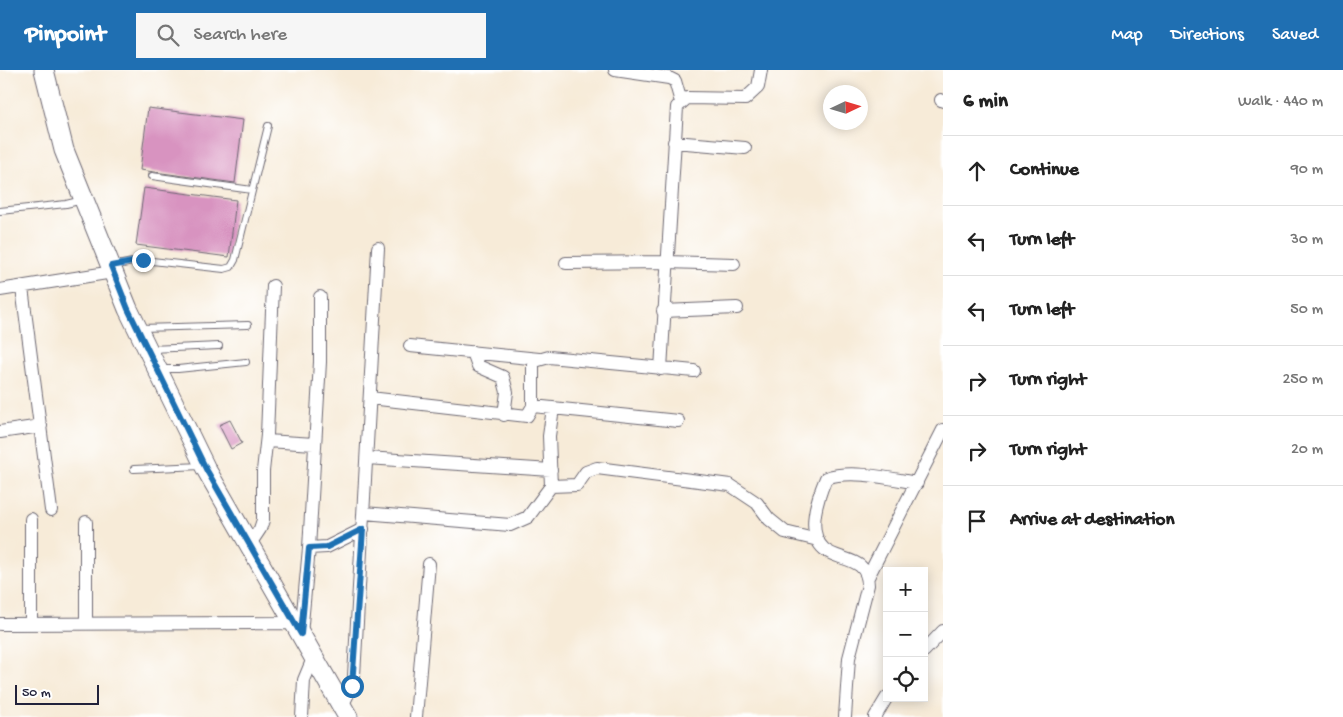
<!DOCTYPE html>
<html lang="en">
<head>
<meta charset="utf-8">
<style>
	body { margin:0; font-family:"Gochi Hand",sans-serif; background:#f6f6f6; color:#222 }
	.controls { position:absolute; right:15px; bottom:15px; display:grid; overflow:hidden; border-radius:0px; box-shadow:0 2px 12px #0003 }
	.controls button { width:45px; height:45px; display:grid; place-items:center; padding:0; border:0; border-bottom:1px solid #e0e0e0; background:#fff; color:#222; font:25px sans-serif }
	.compass { position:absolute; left:823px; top:15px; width:45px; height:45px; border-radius:50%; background:#fff; box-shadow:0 2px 12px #0003; rotate:86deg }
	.scale { position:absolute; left:15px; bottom:12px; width:84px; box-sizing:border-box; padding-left:5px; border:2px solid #22223b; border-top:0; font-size:14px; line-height:18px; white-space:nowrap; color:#22223b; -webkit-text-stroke:4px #fff; paint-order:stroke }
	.stop { position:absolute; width:15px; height:15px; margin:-11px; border:4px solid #1f6fb2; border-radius:50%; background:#fff }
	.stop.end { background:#1f6fb2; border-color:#fff; box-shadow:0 1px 5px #0008 }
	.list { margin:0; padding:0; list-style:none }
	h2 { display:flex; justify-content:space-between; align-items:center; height:65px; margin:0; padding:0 20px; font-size:21px }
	h2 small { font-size:16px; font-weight:400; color:#767676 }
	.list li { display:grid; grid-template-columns:32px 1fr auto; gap:15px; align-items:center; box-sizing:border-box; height:70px; padding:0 20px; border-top:1px solid #e0e0e0 }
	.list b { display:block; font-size:19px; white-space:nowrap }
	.list em { font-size:16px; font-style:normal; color:#767676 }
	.icon { flex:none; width:28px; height:28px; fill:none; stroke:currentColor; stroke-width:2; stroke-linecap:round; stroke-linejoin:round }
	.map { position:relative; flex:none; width:943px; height:647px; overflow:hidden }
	header { display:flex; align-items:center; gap:30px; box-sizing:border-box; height:70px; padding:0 25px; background:#1f6fb2; color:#fff }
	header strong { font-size:24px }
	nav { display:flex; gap:28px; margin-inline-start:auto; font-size:18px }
	.search { width:350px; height:45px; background:#f6f6f6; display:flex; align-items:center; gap:12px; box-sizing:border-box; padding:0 18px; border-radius:0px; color:#767676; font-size:19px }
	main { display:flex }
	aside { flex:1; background:#fff }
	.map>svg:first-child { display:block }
	.building { fill:#d893c0 }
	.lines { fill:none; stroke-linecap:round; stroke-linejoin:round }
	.lane-casing { stroke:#6d6872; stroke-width:8 }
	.street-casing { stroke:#6d6872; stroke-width:14 }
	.secondary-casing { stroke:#6d6872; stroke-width:21 }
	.lane { stroke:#fff; stroke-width:6 }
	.street { stroke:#fff; stroke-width:12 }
	.secondary { stroke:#fff; stroke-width:19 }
	.route { stroke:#1f6fb2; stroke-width:6 }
</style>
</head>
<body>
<header>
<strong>Pinpoint</strong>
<div class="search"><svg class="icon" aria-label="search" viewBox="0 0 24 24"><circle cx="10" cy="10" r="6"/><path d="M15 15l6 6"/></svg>Search here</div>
<nav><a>Map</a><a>Directions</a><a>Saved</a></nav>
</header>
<main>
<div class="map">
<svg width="943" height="647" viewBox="0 0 943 647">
	<rect width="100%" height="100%" fill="#fff"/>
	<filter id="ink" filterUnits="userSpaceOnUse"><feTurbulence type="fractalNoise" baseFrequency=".02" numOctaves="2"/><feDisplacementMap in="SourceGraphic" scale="10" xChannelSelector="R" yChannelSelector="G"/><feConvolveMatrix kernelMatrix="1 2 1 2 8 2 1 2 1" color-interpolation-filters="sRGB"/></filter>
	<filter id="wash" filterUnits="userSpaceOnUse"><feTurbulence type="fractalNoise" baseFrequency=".0096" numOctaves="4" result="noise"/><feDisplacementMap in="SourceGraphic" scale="20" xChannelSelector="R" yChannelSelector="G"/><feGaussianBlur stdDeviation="1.12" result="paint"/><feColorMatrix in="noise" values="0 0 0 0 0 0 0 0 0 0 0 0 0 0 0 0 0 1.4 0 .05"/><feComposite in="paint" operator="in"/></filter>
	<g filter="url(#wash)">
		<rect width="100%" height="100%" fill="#f7ebd8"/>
		<g id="blocks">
			<path class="building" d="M148 38 243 50 235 113 140 100Z
				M144 118 236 130 229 187 136 175Z
				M230 350 242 373 231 379 219 355Z"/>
		</g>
	</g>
	<g filter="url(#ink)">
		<use href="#blocks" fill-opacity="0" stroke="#6d6872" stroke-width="1"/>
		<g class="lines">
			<defs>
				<path id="lane" d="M152 106 252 120
					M0 141 66 134 83 130
					M112 196 143 190 224 199 231 197 235 190 268 56
					M141 258 248 255
					M151 279 219 276
					M160 299H178L246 292
					M134 399 201 396"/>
				<path id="street" d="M615 0 669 8 675 11 681 32
					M941 30 943 31
					M674 72 745 78
					M566 193 667 192 734 194
					M22 218 51 440
					M0 220 113 202
					M663 241 737 238
					M410 276 539 289
					M473 282 478 296 503 307 507 322 504 345
					M661 299 677 37 687 28 745 29 758 17 761 0
					M370 328 527 346 533 336V295L535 291 549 287 694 301
					M533 336 678 351
					M0 362 41 356
					M267 371 314 374
					M367 388 551 400
					M551 416 577 415 586 402 597 398 730 415 757 433 769 449 785 462 818 470
					M364 443 510 455 528 447 551 416 549 366 553 338
					M31 449V554
					M86 452V554
					M250 474 260 459 263 450V401L267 365 273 216
					M309 478 327 477 363 459
					M868 507 943 360
					M0 554 296 553
					M301 564 309 478 320 292V227
					M924 581 943 561
					M342 636 352 616 354 606 378 178
					M302 647 304 610 314 586
					M416 647 429 494
					M845 647 849 588 868 515C868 486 839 492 824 479 805 462 818 427 826 408 851 399 892 409 917 413
					M875 647 887 627"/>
				<path id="secondary" d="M44 0 64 80 128 239 206 399 348 647"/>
			</defs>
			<use href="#lane" class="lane-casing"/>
			<use href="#street" class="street-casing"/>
			<use href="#secondary" class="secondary-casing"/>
			<use href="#lane" class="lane"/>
			<use href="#street" class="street"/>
			<use href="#secondary" class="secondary"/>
		</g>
	</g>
	<g class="lines" filter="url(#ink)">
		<path class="route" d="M143 190 111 196 128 239 206 399 301 564 309 478 327 477 363 459 352 616"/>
	</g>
</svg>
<div class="controls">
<button>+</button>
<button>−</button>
<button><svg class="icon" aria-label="locate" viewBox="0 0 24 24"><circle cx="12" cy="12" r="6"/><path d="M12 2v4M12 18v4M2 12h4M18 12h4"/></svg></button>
</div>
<svg class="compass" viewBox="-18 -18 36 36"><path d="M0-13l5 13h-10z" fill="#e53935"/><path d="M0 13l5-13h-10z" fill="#767676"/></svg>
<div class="scale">50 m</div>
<div class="stop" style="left:352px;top:616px"></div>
<div class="stop end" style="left:143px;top:190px"></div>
</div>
<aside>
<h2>6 min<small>Walk · 440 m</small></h2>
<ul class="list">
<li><svg class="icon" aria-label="ahead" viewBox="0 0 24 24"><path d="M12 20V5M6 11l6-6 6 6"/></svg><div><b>Continue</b></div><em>90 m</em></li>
<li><svg class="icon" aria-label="left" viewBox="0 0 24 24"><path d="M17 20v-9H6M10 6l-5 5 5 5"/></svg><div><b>Turn left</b></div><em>30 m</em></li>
<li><svg class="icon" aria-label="left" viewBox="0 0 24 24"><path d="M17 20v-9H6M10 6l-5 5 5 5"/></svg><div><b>Turn left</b></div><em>50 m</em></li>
<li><svg class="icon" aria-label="right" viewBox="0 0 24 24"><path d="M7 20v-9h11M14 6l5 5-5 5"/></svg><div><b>Turn right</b></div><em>250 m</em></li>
<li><svg class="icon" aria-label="right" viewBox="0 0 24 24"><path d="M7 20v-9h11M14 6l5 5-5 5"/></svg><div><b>Turn right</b></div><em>20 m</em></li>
<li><svg class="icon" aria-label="arrive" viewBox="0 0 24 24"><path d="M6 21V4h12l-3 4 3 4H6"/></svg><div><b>Arrive at destination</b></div></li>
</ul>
</aside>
</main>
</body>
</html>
